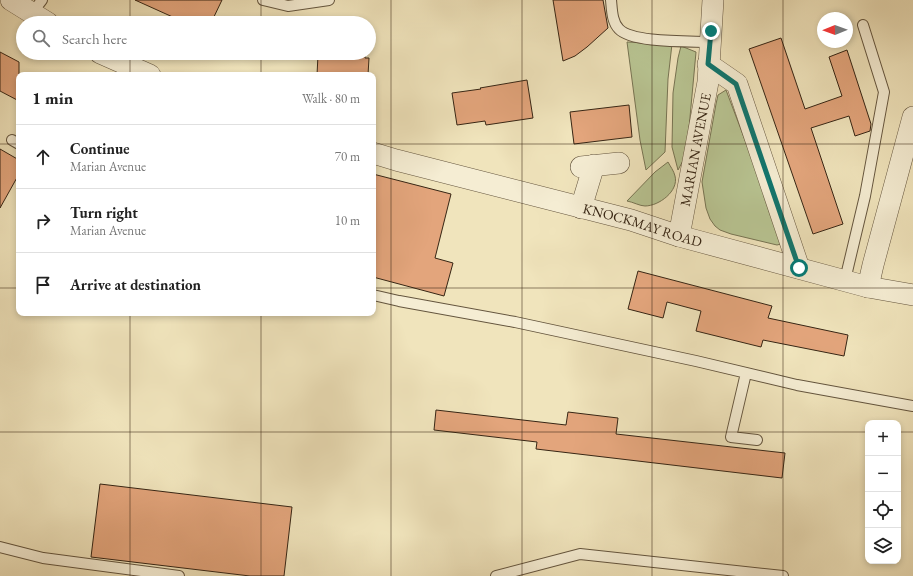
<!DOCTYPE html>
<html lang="en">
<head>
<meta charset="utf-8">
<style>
	body { margin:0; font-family:"EB Garamond",serif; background:#f2f2f2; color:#222 }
	.controls { position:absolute; right:12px; bottom:12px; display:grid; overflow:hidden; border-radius:8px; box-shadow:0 2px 6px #0003 }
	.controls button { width:36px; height:36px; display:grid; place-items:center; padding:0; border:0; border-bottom:1px solid #e0e0e0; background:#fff; color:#222; font:20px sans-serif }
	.compass { position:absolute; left:817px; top:12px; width:36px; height:36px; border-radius:50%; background:#fff; box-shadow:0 2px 6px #0003; rotate:269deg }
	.stop { position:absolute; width:12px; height:12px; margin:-9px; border:3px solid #0f766e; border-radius:50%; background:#fff }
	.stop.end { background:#0f766e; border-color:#fff; box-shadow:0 1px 4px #0008 }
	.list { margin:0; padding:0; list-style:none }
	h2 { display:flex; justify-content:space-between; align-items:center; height:52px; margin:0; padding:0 16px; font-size:17px }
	h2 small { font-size:13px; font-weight:400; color:#767676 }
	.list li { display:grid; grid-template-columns:26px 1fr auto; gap:12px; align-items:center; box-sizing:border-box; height:64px; padding:0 16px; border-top:1px solid #e0e0e0 }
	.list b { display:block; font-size:15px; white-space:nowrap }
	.list p { margin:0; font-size:13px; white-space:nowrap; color:#767676 }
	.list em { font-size:13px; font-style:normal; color:#767676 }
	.icon { flex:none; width:22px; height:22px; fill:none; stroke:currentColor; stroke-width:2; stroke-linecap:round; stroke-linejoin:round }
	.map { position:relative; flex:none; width:913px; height:576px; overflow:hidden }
	.search { position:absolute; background:#fff; box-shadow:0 2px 6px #0003; left:16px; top:16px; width:360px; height:44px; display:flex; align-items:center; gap:10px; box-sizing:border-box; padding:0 14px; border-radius:22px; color:#767676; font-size:15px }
	.panel { position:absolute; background:#fff; box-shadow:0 2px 6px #0003; left:16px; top:72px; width:360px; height:244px; border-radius:8px }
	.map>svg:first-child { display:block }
	.green { fill:#b8c492; stroke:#777453 }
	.building { fill:#e3a57c; stroke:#362514 }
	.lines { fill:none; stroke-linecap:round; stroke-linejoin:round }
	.lane-casing { stroke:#64553e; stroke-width:12 }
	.street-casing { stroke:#64553e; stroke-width:22 }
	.lane { stroke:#f5edd3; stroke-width:10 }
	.street { stroke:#f5edd3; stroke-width:21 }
	.route { stroke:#0f766e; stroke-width:5 }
	.grid { fill:none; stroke:#362514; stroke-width:1; stroke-opacity:0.55 }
	.labels { text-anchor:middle; stroke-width:4; stroke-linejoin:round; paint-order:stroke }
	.street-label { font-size:14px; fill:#362514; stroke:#f5edd3 }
</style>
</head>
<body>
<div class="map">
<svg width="913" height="576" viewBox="0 0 913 576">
	<rect width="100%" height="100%" fill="#f0e4bc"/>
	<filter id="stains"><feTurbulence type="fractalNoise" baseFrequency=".005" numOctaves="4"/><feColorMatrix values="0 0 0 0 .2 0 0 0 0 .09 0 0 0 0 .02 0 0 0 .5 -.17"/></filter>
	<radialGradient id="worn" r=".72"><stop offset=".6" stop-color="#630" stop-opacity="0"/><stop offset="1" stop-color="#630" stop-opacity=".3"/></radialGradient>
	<path class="green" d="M627 42 672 44 668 79 665 152 646 170 640 140Z
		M681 46 696 52 689 128 685 157 678 170 672 147 673 93 678 58Z
		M726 90 782 238 781 244 777 245 731 234 720 230 715 226 710 219 706 208 702 182 716 104 718 95Z
		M668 162C670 166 674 171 675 176 679 191 659 206 645 206 640 206 633 202 627 201L655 172Z"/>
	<path class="building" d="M135 0H222L211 23H186Z
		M553 0H603L608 28 587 47 575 56 563 61Z
		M781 38 805 109 842 96 829 57 847 50 871 124 870 131 855 136 849 116 811 128 843 224 813 234 749 49Z
		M0 52 19 62V101L0 91Z
		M344 53H365V58H369L368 75H317L318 55 344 56Z
		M527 80 533 118 486 125 485 121 457 125 452 93 481 89 480 88Z
		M629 105 632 137 574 144 570 112Z
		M0 149 19 160V174L0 208Z
		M373 174 451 194 435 258 453 263 444 296 373 277Z
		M638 271 772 306 768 318 848 335 844 356 763 340 761 347 696 331 701 311 667 302 663 318 628 309Z
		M436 410 566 425 568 412 618 418 616 434 785 453 782 478 536 449 537 442 434 430Z
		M100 484 292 507 284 576H250L91 557Z"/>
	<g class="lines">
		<defs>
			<path id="lane" d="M263 0 288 6 329 0
				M611 0C612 10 612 22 619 29 632 43 689 41 710 42
				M32 13 42 0
				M12 140 19 144
				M845 280 865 196 884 92 863 25
				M373 295 399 301 515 322 696 361 797 385 913 406
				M746 373 731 437 757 440
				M0 547 43 558 179 576
				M496 576 580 554 783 576"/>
			<g id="street">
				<path d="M11 0 48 23"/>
				<path d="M100 53 150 75"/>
				<path d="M708 64 737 84 799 268"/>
				<path id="s1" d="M373 153 396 160 631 220 679 236 868 287 913 295"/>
				<path d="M581 167 619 163"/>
				<path d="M581 208 594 165"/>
				<path id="s2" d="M679 236 708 82 713 0"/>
				<path d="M868 287 873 265 913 117"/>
			</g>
		</defs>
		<use href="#lane" class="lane-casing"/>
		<use href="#street" class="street-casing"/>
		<use href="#lane" class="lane"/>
		<use href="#street" class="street"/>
	</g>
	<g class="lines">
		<path class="route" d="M711 31 708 64 736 84 799 268"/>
	</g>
	<path class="grid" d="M130 0V23M261 0V23M391 0V576M522 0V576M652 0V576M783 0V576M130 53V75M261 53V75M0 144H19M373 144H913M0 288H19M373 288H913M130 313V576M261 313V576M0 432H868M898 432H913"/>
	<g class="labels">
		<g class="street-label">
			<text dy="5" stroke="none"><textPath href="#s2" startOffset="88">MARIAN AVENUE</textPath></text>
			<text dy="5" stroke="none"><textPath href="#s1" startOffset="279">KNOCKMAY ROAD</textPath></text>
		</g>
	</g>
	<rect width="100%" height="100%" filter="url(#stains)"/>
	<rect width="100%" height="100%" fill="url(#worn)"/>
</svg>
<div class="controls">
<button>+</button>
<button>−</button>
<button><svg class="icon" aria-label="locate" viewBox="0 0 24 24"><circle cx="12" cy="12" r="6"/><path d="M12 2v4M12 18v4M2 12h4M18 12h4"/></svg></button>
<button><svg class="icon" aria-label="layers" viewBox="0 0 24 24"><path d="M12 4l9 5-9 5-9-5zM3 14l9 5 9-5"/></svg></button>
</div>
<svg class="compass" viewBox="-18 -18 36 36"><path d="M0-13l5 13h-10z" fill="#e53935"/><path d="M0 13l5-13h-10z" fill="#767676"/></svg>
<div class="stop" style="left:799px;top:268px"></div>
<div class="stop end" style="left:711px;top:31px"></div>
<div class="search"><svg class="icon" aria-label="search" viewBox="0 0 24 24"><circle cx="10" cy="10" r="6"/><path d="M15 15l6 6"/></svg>Search here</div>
<section class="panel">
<h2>1 min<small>Walk · 80 m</small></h2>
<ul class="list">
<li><svg class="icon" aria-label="ahead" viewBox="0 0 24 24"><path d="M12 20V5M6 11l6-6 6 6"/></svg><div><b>Continue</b><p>Marian Avenue</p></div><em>70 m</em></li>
<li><svg class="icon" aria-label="right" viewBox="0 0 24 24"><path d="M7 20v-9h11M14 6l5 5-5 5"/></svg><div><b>Turn right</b><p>Marian Avenue</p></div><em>10 m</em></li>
<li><svg class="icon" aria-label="arrive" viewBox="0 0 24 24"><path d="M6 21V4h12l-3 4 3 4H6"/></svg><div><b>Arrive at destination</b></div></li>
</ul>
</section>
</div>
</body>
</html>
